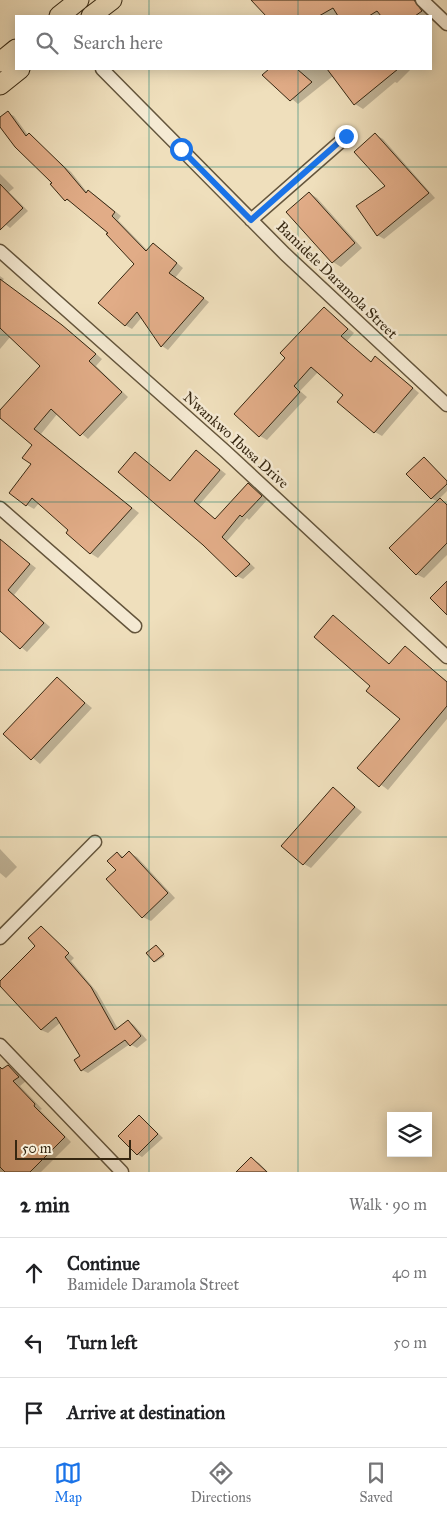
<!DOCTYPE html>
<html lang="en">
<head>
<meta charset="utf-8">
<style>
	body { margin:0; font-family:"IM FELL Great Primer",serif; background:#f6f6f6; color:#202124 }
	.controls { position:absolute; right:15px; bottom:15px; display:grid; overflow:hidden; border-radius:0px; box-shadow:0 2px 12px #0003 }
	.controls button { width:45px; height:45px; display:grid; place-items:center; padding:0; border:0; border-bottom:1px solid #e0e0e0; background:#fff; color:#202124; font:25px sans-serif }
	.scale { position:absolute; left:15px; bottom:12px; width:116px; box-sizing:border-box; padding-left:5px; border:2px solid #362711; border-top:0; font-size:14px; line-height:18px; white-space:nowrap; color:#362711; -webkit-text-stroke:4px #f5ead3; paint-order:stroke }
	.stop { position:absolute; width:15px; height:15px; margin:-11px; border:4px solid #1a73e8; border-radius:50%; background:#fff }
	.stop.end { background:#1a73e8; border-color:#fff; box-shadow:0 1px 5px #0008 }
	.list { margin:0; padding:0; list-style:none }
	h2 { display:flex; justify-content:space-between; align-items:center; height:65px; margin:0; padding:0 20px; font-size:21px }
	h2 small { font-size:16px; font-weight:400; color:#757577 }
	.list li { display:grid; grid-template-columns:32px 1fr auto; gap:15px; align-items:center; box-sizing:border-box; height:70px; padding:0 20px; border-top:1px solid #e0e0e0 }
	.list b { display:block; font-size:19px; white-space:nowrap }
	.list p { margin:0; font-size:16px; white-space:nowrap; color:#757577 }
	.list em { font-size:16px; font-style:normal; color:#757577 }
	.icon { flex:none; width:28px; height:28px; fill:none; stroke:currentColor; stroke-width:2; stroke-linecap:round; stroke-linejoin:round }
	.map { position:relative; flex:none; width:447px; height:1172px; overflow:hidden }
	.search { position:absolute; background:#fff; box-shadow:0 2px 12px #0003; left:15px; right:15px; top:15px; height:55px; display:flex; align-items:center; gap:12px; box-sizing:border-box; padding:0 18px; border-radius:0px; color:#757577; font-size:19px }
	.sheet { height:275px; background:#fff }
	nav { display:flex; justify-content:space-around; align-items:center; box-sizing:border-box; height:70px; border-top:1px solid #e0e0e0; background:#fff; font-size:14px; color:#757577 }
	nav a { display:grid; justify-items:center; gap:2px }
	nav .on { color:#1a73e8 }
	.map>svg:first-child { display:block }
	.shadow { fill:#0003 }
	.building { fill:#e1ac87; stroke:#362711 }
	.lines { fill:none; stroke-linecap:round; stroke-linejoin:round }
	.street-casing { stroke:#64553c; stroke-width:15 }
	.primary-casing { stroke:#362711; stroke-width:21 }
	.street { stroke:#f5ead3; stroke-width:12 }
	.primary { stroke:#efdfbc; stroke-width:19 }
	.route { stroke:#1a73e8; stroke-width:6 }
	.grid { fill:none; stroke:#0f766e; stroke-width:1; stroke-opacity:0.55 }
	.labels { text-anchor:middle; stroke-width:5; stroke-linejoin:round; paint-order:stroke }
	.street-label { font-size:15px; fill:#362711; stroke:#f5ead3 }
</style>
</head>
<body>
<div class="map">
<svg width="447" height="1172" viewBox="0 0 447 1172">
	<rect width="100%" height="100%" fill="#efdfbc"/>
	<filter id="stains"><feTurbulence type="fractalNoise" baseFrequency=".004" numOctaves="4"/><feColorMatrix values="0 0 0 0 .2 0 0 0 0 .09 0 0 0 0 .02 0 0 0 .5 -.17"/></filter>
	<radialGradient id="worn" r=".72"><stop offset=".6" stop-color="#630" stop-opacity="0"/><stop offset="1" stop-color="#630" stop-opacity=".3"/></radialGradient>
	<path class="shadow" d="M252 0H416L429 16H266Z
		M270 69H411L397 83 395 82 363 109 355 104 333 76 298 104 264 75Z
		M8 113 14 116 28 135 71 172 87 192 95 195 121 216 118 220 148 251 160 249 183 268 175 278 209 302 168 350 162 346 142 317 132 329 125 325 135 264 110 233 73 203 66 200 54 183 0 125V118Z
		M376 135 383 139 435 198 384 239 377 235 387 186Z
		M0 174 14 188 9 192 28 211 10 228 0 220Z
		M309 193 317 198 362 248 341 267 333 262 288 212Z
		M0 276 4 279 2 281 70 331 102 359 96 366 128 397 88 439 58 413 41 434 139 513 98 558 90 553 70 530 39 503 34 509 27 505 34 445 0 417V412L42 366 11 336 0 349Z
		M324 309 354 333 347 341 372 362 376 358 383 362 419 393 382 436 375 432 345 395 318 372 300 391 307 397 267 440 260 436 287 358Z
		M197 451 226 474 199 505 216 520 248 485 267 500 249 520 247 518 227 541 255 568 243 579 237 576 135 454 171 482Z
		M425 459 447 480V491L439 499 447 503V555L424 578 416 574 438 502 431 498Z
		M5 544 36 568 14 595 50 627 27 652 2 631 0 633V550Z
		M333 617 390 665 405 648 447 681V719L388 790 359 768 401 719 372 686Z
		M57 679 92 708 40 764 5 734Z
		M333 789 362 812 311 868 304 864Z
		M0 849 17 867 6 878 0 873Z
		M117 853 124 857 129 853 137 857 175 898 151 921 143 917 117 871Z
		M41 927 74 958 71 961 97 992 118 1029 128 1021 134 1025 147 1040 137 1048 130 1044 88 1073 82 1070 81 1056 61 1022 48 1033 41 1030 0 985 37 946Z
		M156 946 165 956 156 962 154 961Z
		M8 1066 26 1081 20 1086 42 1109 40 1110 71 1142 41 1172H0V1073Z
		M140 1116 163 1138 142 1157 137 1154Z
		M252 1159 259 1163 268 1172H238Z"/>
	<path class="building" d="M251 0H414L422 11 415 16H381L377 11 369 16H338L333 8 319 16H266Z
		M269 69H297L312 82 290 101 262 75Z
		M327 69H398L354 105Z
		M8 111 26 136 29 133 64 167 86 193 88 190 115 212 112 216 146 251 153 243 177 263 169 273 204 298 161 347 137 312 125 326 98 303 134 264 106 234 108 233 67 199 65 201 50 184 52 183 15 147 0 127V117Z
		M375 133 429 193 377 236 356 206 385 186 354 152Z
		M0 184 23 208 0 230Z
		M309 192 355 243 332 263 286 212Z
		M0 279 62 325 96 354 89 361 122 392 80 436 51 409 34 429 132 508 90 554 66 533 68 530 32 498 26 506 9 493 31 464 22 458 32 445 0 418V410L40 366 0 328Z
		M324 307 348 329 341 336 371 362 375 356 413 388 374 433 337 402 343 395 311 367 294 386 300 392 259 437 234 414 285 358 280 353Z
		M196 450 220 470 194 501 215 519 248 483 262 496 242 517 240 515 222 537 250 564 236 577 203 545 118 472 135 452 170 481Z
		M424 457 447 481V484L431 499 406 474Z
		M440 498 447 505V543L416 575 389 548Z
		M0 539 30 564 8 590 44 623 20 649 0 631Z
		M447 581V615L430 598Z
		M333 615 389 664 405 646 447 682V706L379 787 357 768 400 719 366 691 370 686 314 637Z
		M57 677 85 703 31 760 3 734Z
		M333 787 355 807 303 865 281 846Z
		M129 851 168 893 142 918 106 879 116 870 107 861 117 852 122 858Z
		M41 926 69 953 65 957 91 987 115 1030 128 1020 141 1036 130 1046 125 1040 81 1071 74 1060 80 1056 56 1017 41 1030 0 986V981L35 946 28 938Z
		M156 945 164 954 154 962 146 953Z
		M8 1065 19 1077 13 1081 35 1104 34 1106 65 1137 30 1172H5L0 1167V1067L2 1069Z
		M139 1115 158 1134 137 1155 118 1136Z
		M251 1157 267 1172H236Z"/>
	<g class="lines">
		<defs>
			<path id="street" d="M422 0 447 24
				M102 69 285 254 447 405
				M251 220 347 136
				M0 251 225 451 447 657
				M0 508 135 626
				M0 938 95 842
				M0 1045 122 1172"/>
			<path id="primary" d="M59 16 79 0
				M91 16 112 0
				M0 62 16 49
				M0 85 20 69"/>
		</defs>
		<use href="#street" class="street-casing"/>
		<use href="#primary" class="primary-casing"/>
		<use href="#street" class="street"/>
		<use href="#primary" class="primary"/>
	</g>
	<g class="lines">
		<path class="route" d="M181 149 251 220 346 136"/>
	</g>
	<path class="grid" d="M149 0V16M298 0V16M149 69V1172M298 69V1172M0 167H447M0 335H447M0 502H447M0 670H447M0 837H447M0 1005H447"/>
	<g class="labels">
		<g class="street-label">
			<text transform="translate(337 280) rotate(44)" y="5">Bamidele Daramola Street</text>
			<text transform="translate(236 440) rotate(42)" y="5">Nwankwo Ibusa Drive</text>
		</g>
	</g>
	<rect width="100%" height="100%" filter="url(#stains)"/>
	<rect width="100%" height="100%" fill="url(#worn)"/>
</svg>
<div class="controls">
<button><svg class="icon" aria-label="layers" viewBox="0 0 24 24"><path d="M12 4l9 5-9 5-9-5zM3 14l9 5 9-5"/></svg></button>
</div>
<div class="scale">50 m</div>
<div class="stop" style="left:181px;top:149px"></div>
<div class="stop end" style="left:346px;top:136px"></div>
<div class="search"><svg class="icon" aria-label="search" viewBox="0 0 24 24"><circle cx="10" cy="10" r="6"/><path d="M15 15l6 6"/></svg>Search here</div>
</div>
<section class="sheet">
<h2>2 min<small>Walk · 90 m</small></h2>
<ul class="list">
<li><svg class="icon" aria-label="ahead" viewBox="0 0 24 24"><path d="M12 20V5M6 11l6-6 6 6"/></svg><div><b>Continue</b><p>Bamidele Daramola Street</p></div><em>40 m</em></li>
<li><svg class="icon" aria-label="left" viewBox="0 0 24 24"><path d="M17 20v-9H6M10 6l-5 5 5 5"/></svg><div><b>Turn left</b></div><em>50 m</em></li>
<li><svg class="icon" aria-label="arrive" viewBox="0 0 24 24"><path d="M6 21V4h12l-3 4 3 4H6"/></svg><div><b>Arrive at destination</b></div></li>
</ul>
</section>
<nav>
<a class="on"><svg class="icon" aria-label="map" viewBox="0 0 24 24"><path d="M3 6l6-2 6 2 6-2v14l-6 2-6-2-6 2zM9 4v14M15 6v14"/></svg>Map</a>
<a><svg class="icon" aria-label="directions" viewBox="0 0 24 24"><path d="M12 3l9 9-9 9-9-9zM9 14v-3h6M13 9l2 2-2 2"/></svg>Directions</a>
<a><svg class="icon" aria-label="saved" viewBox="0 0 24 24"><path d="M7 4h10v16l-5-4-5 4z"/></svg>Saved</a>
</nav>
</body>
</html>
